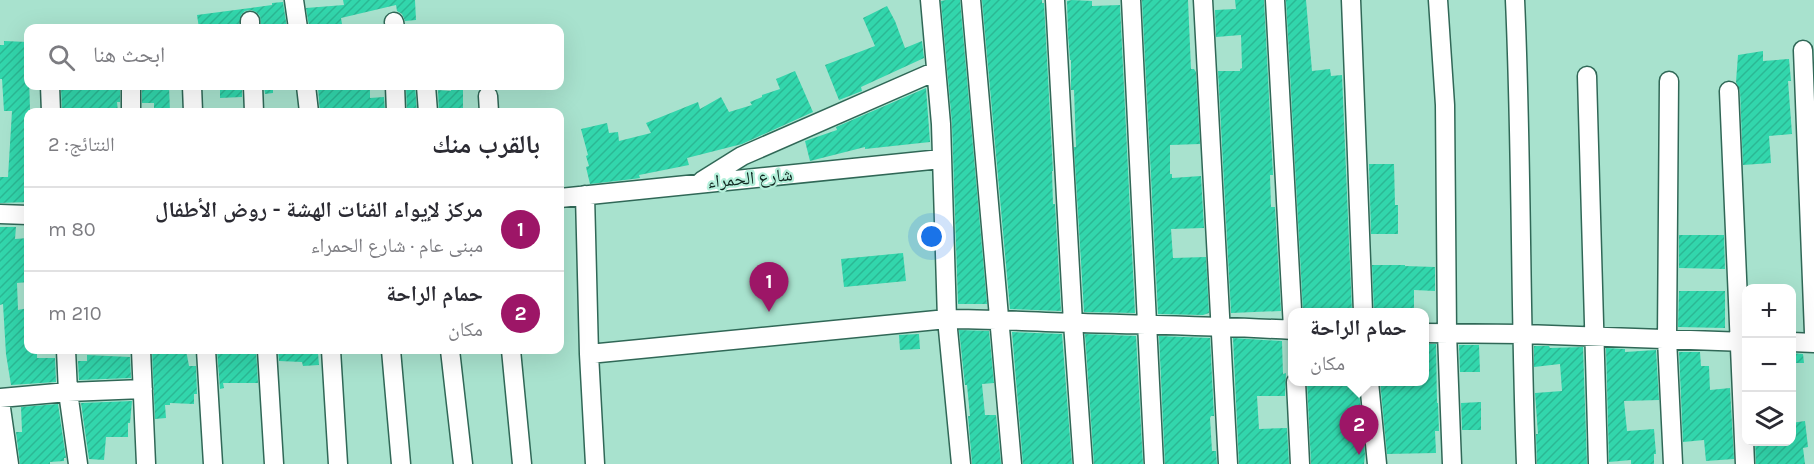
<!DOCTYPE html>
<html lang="ar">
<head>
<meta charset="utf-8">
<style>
	body { margin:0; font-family:Karla,"Noto Naskh Arabic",sans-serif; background:#f7f7f7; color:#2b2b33; direction:rtl }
	.controls { position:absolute; right:18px; bottom:18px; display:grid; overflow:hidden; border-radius:12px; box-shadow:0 6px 24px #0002 }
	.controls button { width:54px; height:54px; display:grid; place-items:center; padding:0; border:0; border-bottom:2px solid #e1e1e2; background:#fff; color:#2b2b33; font:30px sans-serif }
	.you { position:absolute; left:932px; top:237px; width:21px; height:21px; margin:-15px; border:4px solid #fff; border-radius:50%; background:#1a73e8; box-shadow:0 0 0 9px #1a73e833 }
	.badge { display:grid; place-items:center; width:39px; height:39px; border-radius:50%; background:#9d1667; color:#fff; font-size:20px; font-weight:700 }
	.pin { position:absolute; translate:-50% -50px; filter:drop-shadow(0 2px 3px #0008) }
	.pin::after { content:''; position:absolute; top:32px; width:21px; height:18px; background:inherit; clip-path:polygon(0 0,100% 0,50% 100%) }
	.popup { position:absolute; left:1288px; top:308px; width:141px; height:78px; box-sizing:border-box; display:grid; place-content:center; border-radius:12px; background:#fff; filter:drop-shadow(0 2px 4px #0005); font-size:20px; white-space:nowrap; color:#7c7c81 }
	.popup b { font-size:22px; color:#2b2b33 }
	.popup::after { content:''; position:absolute; left:50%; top:100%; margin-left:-12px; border:12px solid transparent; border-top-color:#fff }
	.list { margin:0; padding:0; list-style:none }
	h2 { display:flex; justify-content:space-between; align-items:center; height:78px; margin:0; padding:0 24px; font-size:26px }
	h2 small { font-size:20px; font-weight:400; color:#7c7c81 }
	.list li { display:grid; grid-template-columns:39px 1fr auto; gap:18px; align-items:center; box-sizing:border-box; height:84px; padding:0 24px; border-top:2px solid #e1e1e2 }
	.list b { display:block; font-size:22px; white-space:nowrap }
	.list p { margin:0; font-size:20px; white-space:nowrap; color:#7c7c81 }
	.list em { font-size:20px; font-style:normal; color:#7c7c81 }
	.icon { flex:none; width:33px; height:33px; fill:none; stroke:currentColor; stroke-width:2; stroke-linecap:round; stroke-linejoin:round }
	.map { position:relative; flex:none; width:1814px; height:464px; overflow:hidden; direction:ltr }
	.search { position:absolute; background:#fff; box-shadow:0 6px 24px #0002; left:24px; top:24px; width:540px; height:66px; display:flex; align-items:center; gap:15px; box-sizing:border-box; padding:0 21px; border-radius:12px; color:#7c7c81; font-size:22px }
	.panel { position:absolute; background:#fff; box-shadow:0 6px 24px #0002; left:24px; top:108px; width:540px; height:246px; border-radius:12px; direction:rtl }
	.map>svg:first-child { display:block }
	.building { fill:url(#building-hatch) }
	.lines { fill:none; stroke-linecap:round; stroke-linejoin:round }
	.street-casing { stroke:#306857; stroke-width:21 }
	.street { stroke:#fff; stroke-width:18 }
	.labels { text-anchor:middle; stroke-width:4.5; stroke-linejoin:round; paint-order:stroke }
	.street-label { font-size:18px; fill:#112821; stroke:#b5f0db }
</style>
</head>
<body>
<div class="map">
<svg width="1814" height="464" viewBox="0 0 1814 464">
	<defs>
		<pattern id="building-hatch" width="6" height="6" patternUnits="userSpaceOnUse" patternTransform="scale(1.5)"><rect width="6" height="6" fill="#32d6ac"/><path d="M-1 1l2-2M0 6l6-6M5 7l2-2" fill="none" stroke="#2bb894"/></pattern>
	</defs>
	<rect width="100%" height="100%" fill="#a8e2ce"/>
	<path class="building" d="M343 0H415L416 20 405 21 402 14 397 11 396 5 341 18 342 24 309 26 306 8 344 5Z
		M946 0H960L987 304H958L952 124 941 1Z
		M982 0H1042V3H1044L1053 171H1052L1053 204H1055L1061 311 1010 309Z
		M1072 0 1092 1V6L1120 5 1135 313 1084 312 1074 147H1076L1074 90H1071V60H1070L1068 34 1067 1Z
		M1142 0H1188L1191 69H1194L1196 72 1200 144 1170 145V174H1172V178L1201 176 1204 228 1171 229 1173 258 1206 257 1209 313 1203 315 1158 314Z
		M1235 0H1264L1273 175H1270L1271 207H1275L1281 311 1231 313 1218 71H1240V69L1242 68 1241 35 1216 37 1215 10 1236 9Z
		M1286 0H1306L1312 71 1330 69 1331 76 1342 75 1352 312H1308V311H1303Z
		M283 2 287 28H261L260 16 256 12 251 10 245 11 241 15 239 28H199L197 15 272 5V3Z
		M887 6 895 21 905 48 922 41 924 58 861 87 862 91 839 100 825 65 875 46 863 18Z
		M4 41 28 42 30 110H28V202L0 203V177H8L12 111H4L2 79H0V45H4Z
		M1763 51V61L1789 59 1791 81H1788L1792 134 1769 136 1771 163 1743 165 1740 91 1736 82 1738 55Z
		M795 71 813 112 742 144 687 158 689 165 639 175 640 178 633 179 590 184 586 167 589 166 586 156 588 155 581 129 607 123 609 133 618 132 619 141 651 133 646 123 698 102 700 109 721 97 729 112 752 105 750 102 762 97V95L780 89 776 79Z
		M83 86H120V102H117L118 112H80V109L62 112 61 88Z
		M142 86H169L170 112H154V103H142Z
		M220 86H242V97L220 98Z
		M264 86H273V93L265 94Z
		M335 86H370V98L384 97 385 112H320L318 88H335Z
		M406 86H415L417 112H407Z
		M451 88H463V112H439L438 90 451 91Z
		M926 88 930 142 865 149V147L810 161 805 141 837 130 836 127Z
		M1369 164H1394L1395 205H1398V234H1371Z
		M0 227H16L15 239 28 238V282L17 283 18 310 28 308V350H37V358H55L56 382 11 385 6 354 3 304 0 305Z
		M1679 235H1724L1725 269 1679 268Z
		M903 253 906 281 844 287 841 259Z
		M1372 265H1405V266L1435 267V291L1414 290V312H1374Z
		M1679 291H1725V328L1678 327Z
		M959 330 989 331 994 383 982 384 985 415H996L1001 464H972L968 416H970L967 385H965Z
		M1012 332 1062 334 1072 464H1023Z
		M919 334 920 349 900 350 899 335Z
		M1085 334 1136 336 1143 464H1094Z
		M1159 336 1210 338 1214 416H1211L1210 418 1212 451H1216L1217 464H1165Z
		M1233 338 1282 341 1283 374 1286 373 1285 396H1257L1259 429 1287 428 1289 464H1239Z
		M1425 344H1436L1437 403H1438L1439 431H1435L1436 453 1387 454 1380 381H1425Z
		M1459 345H1479L1480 372H1460Z
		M1534 346H1549L1550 348 1583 347 1587 464H1537L1536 434H1538L1535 393 1562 391 1560 364 1534 367Z
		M1606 348 1625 349V352L1656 350 1659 400 1624 401 1627 431 1654 429 1656 454H1654V464H1631V460L1609 462Z
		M152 350H186L189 366H196L197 394H194V404L170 403V405H165L166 418 155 419Z
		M217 350H256L258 383H223L224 388 220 389Z
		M278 350H310V354L318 353 319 365 303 366 302 362 279 361Z
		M1679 352H1700L1701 366H1709L1710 390 1730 388 1734 459 1706 461 1704 440 1683 442Z
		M1791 353 1803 354 1804 363H1791Z
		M87 355 130 357 131 378 79 380 78 361H87Z
		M1307 381H1358L1365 454 1364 464H1311Z
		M132 401 130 423H128V437H106L104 460 89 459 81 403Z
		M1481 402V430H1462L1461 403Z
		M58 404 66 458H64V461L50 462V464H20L16 432H22L21 407Z
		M1805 421 1808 447 1803 448 1805 464H1756L1755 441H1791V423Z"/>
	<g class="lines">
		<defs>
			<path id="street" d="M294 0 298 28
				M930 0 941 124 947 319 961 464
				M971 0 1012 464
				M1055 0 1073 323 1083 464
				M1131 0 1154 464
				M1203 0 1228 464
				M1275 0 1293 328
				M1351 0 1363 312
				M1438 0 1445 105 1447 333 1452 464
				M1515 0C1522 155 1520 309 1526 464
				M250 21V28
				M394 22 395 28
				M1803 50 1814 333
				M1587 76 1598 464
				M1669 81 1667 339 1673 464
				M50 86 51 112
				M131 86V112
				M192 86 193 112
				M253 86 254 112
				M306 86 309 112
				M395 86 396 112
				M426 86 428 112
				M1729 91 1745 464
				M488 96 489 112
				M702 181 742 156 936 71
				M585 195 589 354 595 464
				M560 198 941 159
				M0 214 28 215
				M1425 333 1521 334 1746 342
				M1792 342 1814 343
				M66 350 68 392 78 464
				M141 350 146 464
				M206 350 213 464
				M267 350 274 464
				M331 350 338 464
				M391 350 401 464
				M450 350 463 464
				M511 350 522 464
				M589 354 947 319C992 319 1038 322 1083 323 1153 325 1223 326 1293 330
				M1296 382 1300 464
				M1369 382 1377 464
				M0 398 68 392 143 389
				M0 401 9 464"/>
		</defs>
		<use href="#street" class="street-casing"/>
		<use href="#street" class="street"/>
	</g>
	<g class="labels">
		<g class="street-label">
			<text transform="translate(750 178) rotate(-5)" y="6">شارع الحمراء</text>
		</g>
	</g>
</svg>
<div class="controls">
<button>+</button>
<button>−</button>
<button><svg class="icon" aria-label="layers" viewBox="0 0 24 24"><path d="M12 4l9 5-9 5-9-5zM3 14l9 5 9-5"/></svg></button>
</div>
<div class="you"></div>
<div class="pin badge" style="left:769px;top:312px">1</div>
<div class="pin badge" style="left:1359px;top:455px">2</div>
<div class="popup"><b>حمام الراحة</b>مكان</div>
<div class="search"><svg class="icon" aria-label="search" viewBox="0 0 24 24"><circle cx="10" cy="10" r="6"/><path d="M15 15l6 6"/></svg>ابحث هنا</div>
<section class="panel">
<h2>بالقرب منك<small>النتائج: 2</small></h2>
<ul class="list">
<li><span class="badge">1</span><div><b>مركز لإيواء الفئات الهشة - روض الأطفال</b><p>مبنى عام · شارع الحمراء</p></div><em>80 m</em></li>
<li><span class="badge">2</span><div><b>حمام الراحة</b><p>مكان</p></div><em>210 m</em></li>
</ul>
</section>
</div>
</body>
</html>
